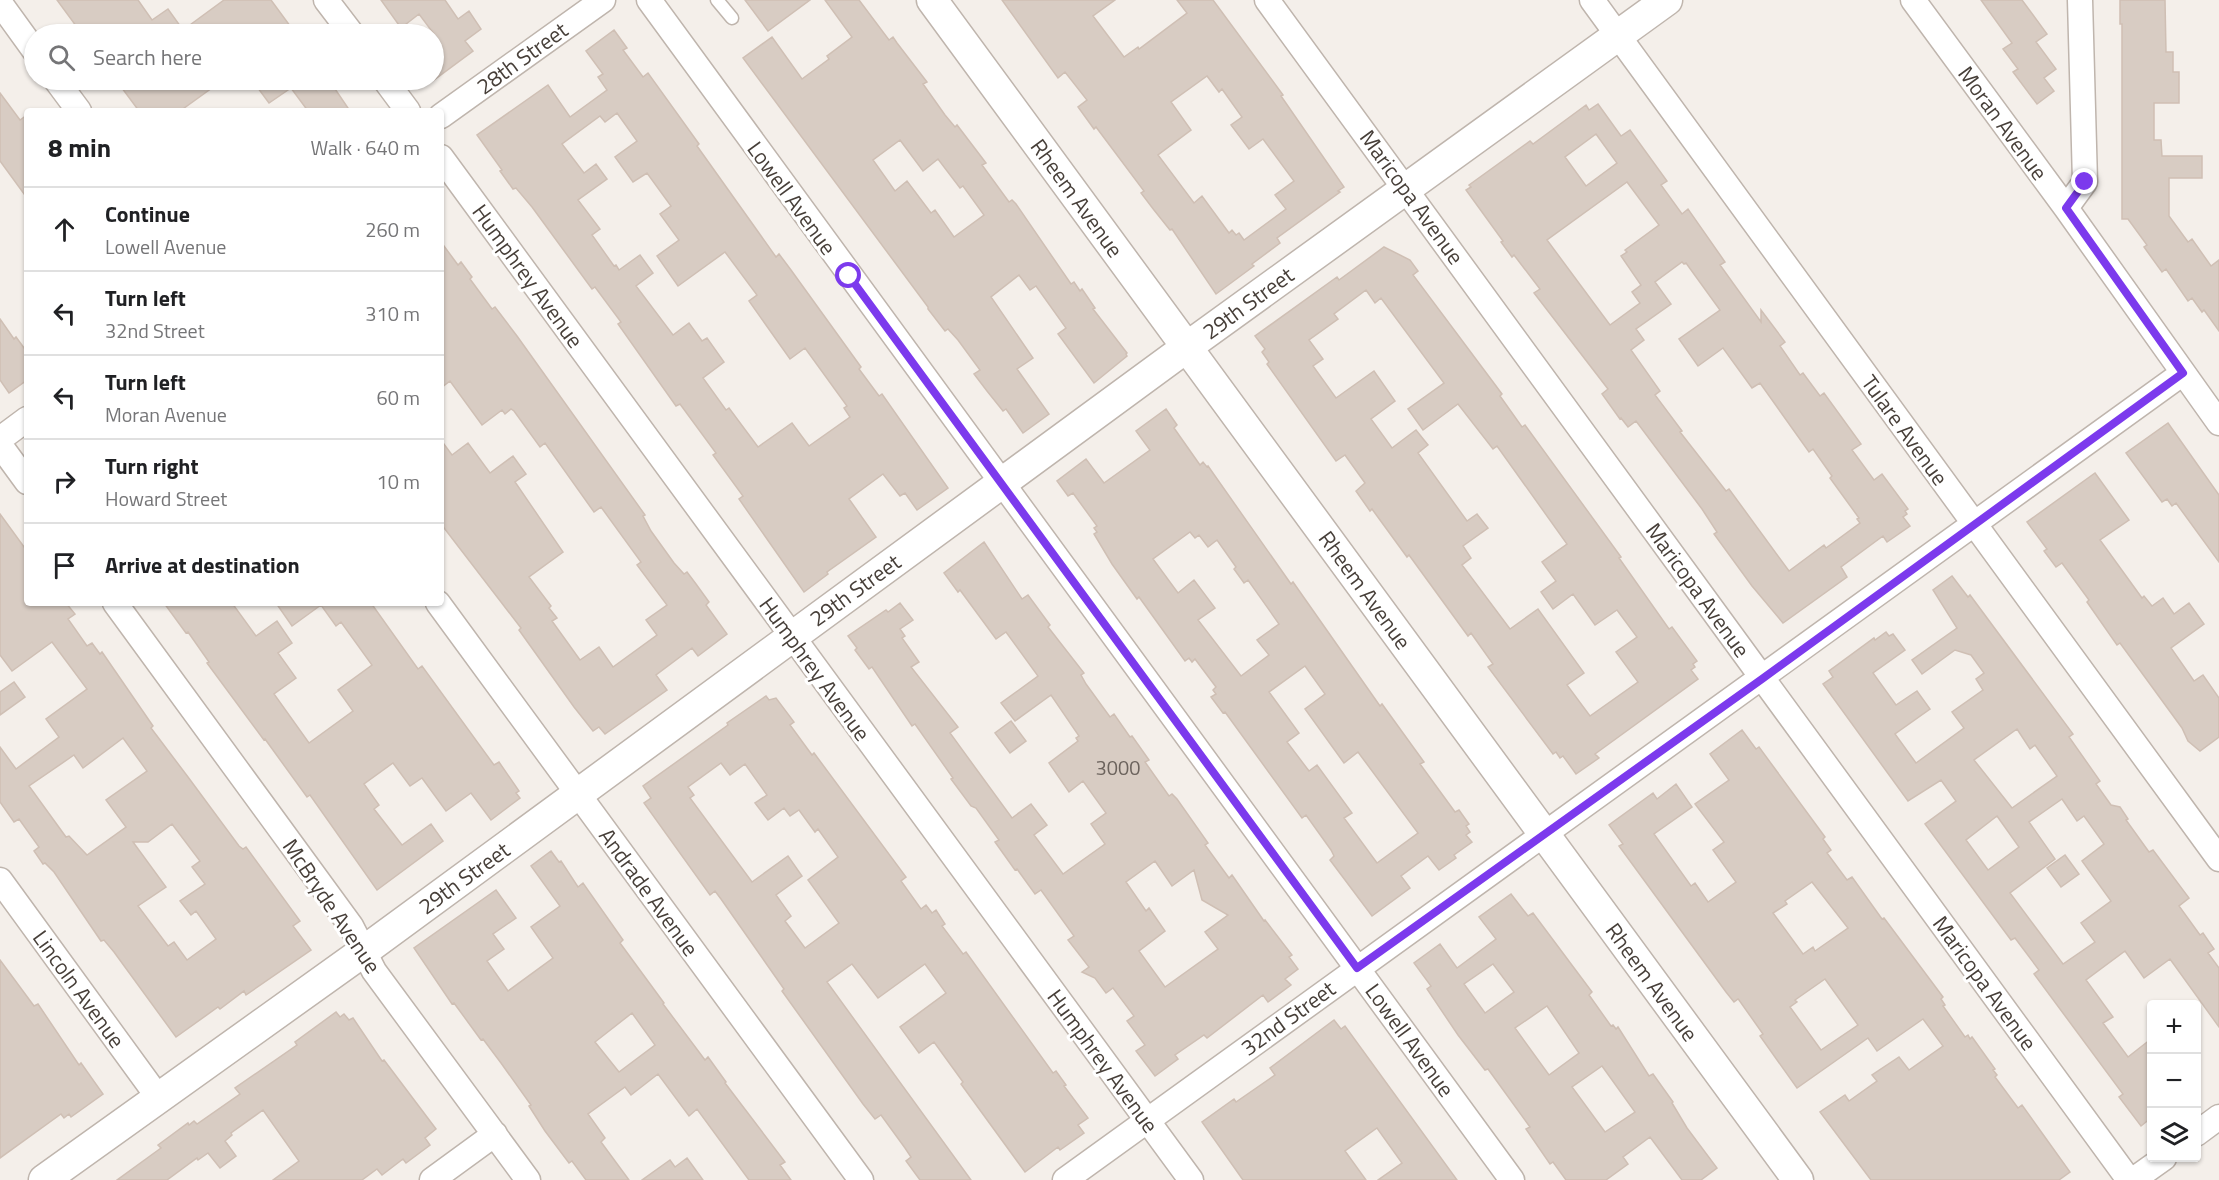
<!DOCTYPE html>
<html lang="en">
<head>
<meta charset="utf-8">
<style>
	body { margin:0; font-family:"Titillium Web",sans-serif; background:#f2f2f2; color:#202124 }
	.controls { position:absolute; right:18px; bottom:18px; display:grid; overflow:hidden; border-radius:6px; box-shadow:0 2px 4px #0004 }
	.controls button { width:54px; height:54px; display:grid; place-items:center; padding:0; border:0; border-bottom:2px solid #e0e0e0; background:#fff; color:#202124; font:30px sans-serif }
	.stop { position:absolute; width:18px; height:18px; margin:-14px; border:4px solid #7c3aed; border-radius:50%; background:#fff }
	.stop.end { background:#7c3aed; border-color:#fff; box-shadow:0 2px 6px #0008 }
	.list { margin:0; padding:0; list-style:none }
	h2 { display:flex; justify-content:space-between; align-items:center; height:78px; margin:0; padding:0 24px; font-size:26px }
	h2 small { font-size:20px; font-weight:400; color:#757577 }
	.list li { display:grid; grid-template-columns:39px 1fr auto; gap:18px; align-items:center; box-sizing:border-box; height:84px; padding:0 24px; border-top:2px solid #e0e0e0 }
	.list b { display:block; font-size:22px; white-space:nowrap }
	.list p { margin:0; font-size:20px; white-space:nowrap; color:#757577 }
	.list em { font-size:20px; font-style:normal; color:#757577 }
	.icon { flex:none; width:33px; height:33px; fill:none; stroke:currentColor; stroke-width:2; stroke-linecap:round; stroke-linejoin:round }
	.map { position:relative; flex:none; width:2219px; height:1180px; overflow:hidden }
	.search { position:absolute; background:#fff; box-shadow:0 2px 4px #0004; left:24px; top:24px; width:420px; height:66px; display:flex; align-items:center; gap:15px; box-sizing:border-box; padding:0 21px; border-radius:33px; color:#757577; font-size:22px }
	.panel { position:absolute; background:#fff; box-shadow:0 2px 4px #0004; left:24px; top:108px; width:420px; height:498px; border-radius:6px }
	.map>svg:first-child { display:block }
	.building { fill:#d8ccc3; stroke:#cfbfb4; stroke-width:1.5; fill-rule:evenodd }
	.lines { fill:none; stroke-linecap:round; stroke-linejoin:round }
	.service-casing { stroke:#bfb5ad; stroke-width:15 }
	.minor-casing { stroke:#bfb5ad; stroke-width:27 }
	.tertiary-casing { stroke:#bfb5ad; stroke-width:33 }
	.service { stroke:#fff; stroke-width:12 }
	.minor { stroke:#fff; stroke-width:24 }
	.tertiary { stroke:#fff; stroke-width:30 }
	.route { stroke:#7c3aed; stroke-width:8 }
	.labels { text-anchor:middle; stroke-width:6; stroke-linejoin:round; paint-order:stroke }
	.number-label { font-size:20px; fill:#6b625c }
	.street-label { font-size:22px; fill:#473f39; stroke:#fff }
</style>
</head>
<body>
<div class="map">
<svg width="2219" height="1180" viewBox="0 0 2219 1180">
	<rect width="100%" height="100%" fill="#f4efea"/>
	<path class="building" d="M57 0H138L152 20 168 9 183 30 224 0H271L296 34H82Z
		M381 0H445L458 19 469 11 481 29 465 41 473 51 434 80V34L419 14 401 28Z
		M745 0H810L768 31Z
		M825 0H859L889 40 893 37 897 43 927 82 923 84 945 115 955 127 957 125 986 163 982 165 1009 202 1012 200 1016 204 1071 284 1074 282 1080 291 1082 289 1095 308 1093 309 1127 353 1126 354 1127 356 1094 383 1058 334 1066 328 1036 286 1030 290 1019 275 991 297 1033 358 1017 369 1049 414 1023 433 1006 409 1003 411 987 391 974 374 980 370 958 340 948 329 945 331 928 309V307L743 58 772 37 802 79 829 59 827 56 852 37ZM900 140 923 171 938 159 960 188 963 186 984 215 954 237 935 210 931 213 907 181 895 191 873 160Z
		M1002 0H1115L1093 16 1124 57 1138 47 1139 49 1187 13 1177 0H1213L1283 95 1281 96 1344 187 1338 191 1340 192 1277 238 1280 243 1252 264 1254 266 1216 294 1172 229 1170 230 1154 210 1141 193 1144 191 1096 127 1094 129 1078 107 1087 100 1065 72 1058 78ZM1207 76 1219 92 1222 89 1242 117 1231 125 1249 149 1263 139 1294 181 1275 195 1286 209 1244 240 1239 233 1236 235 1232 230 1229 233 1202 196 1194 203 1158 155 1191 130 1171 102Z
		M1981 0H2022L2047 34 2036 42 2056 69 2044 78 2054 91 2037 104 2013 72 2018 69 2003 49 2012 43Z
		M2120 0H2165L2166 52H2173V72H2179V103H2154V140H2161L2162 156H2202V178H2169V216L2188 242 2192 239 2211 266 2219 260V331L2204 310 2202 312 2192 298 2188 301 2166 269 2162 272 2144 247 2147 245 2128 219H2122V24H2120Z
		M614 30 627 48 623 50 643 77 648 73 699 144 697 146 754 226 776 257 779 254 791 270 861 367 859 369 879 396 882 394 948 488 917 510 905 493 900 496 883 474 849 499 876 537 827 572 828 574 804 592 739 499 743 496 713 455 716 453 680 404 676 406 618 324 621 322 595 287 592 289 532 207 516 188 513 189 500 171 502 170 477 135 548 85 570 117 607 90 598 77 603 74 586 51ZM617 113 637 141 615 157 633 182 647 173 671 206 660 214 679 240 657 256 678 286 725 252 757 295 749 301 790 359 805 348 847 406 844 408 850 417 809 446 792 423 758 447 729 408 726 410 703 378 724 362 707 338 702 341 689 323 673 335 636 286 653 273 640 255 619 270 616 265 614 266 592 235 600 229 578 200 607 179 596 164 584 173 562 144 600 116 605 122Z
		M116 80H223L180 111H139Z
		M252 80H329L350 111H308L291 88 269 103Z
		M0 93 20 120 27 115V198L0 161Z
		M1598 104 1621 136 1630 130 1667 181 1661 185 1682 214 1688 209 1725 262 1720 265 1761 322V310L1785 342 1780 346 1800 375 1803 373 1820 396 1824 393 1861 444 1852 450 1874 480 1882 474 1908 509 1905 511 1907 514 1903 517 1910 526 1887 542 1883 536 1841 567 1847 577 1783 623 1752 586 1714 534 1717 532 1702 509 1636 421 1628 427 1621 418 1620 419 1602 394 1608 389 1534 293 1540 289 1514 255 1512 257 1501 242 1503 241 1466 190 1471 187 1469 185 1530 141 1533 144 1586 105 1589 110ZM1596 134 1617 163 1586 186 1565 157ZM1627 182 1659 225 1625 250 1627 252 1621 256 1641 285 1632 292 1640 303 1610 325 1547 240ZM1682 262 1684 264 1686 263 1720 310 1679 339 1698 366 1723 348 1752 388 1760 383 1809 452 1813 449 1832 476 1830 478 1859 518 1857 519 1860 523 1826 548 1824 545 1789 571 1729 489 1726 491 1680 432 1682 431 1655 395 1660 391 1631 350 1644 340 1636 329 1671 304 1655 282Z
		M441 242 458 265 461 262 472 277 470 279 492 309 495 307 517 336 645 515 643 516 651 531 674 563 684 574 687 572 696 584 709 602 706 605 727 634 698 656 692 648 656 675 667 690 605 734 599 727 593 731 574 707 519 630 521 628 441 524V440L452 455 468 443 490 473 513 456 526 474 515 482 563 552 529 577 551 606 549 608 557 618 552 621 580 660 599 647 613 667 657 635 646 620 667 605 637 565 641 562 601 507 594 512 545 443 540 447 514 411 511 409 505 414 502 410 482 425 450 381 441 388Z
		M1384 247 1410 260 1418 271 1413 275 1502 394 1500 396 1522 427 1525 425 1621 557 1619 558 1669 629 1672 627 1697 661 1693 664 1695 667 1691 670 1698 679 1595 754 1599 758 1576 774 1563 756 1560 758 1556 752 1553 754 1488 667 1493 664 1471 633 1468 636 1409 555 1407 557 1372 509 1370 511 1356 491 1365 483 1345 455 1336 461 1267 364 1269 362 1262 352 1265 349 1255 336 1337 277 1339 280ZM1366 290 1375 303 1381 298 1444 383 1408 409 1423 430 1458 404 1493 449 1497 446 1567 544 1542 562 1556 581 1541 592 1553 609 1573 594 1595 625 1617 610 1637 637 1616 652 1638 682 1590 716 1567 685 1584 673 1538 609 1510 629 1462 565 1471 558 1463 546 1488 528 1477 514 1467 521 1418 453 1428 445 1416 430 1392 448 1371 419 1395 401 1374 371 1336 398 1313 366 1323 359 1309 340 1338 319 1334 314Z
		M0 319 14 339 16 337 27 352V380L9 393 0 380Z
		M1166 409 1177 425 1174 428 1200 465 1203 462 1207 467 1208 466 1291 584 1293 582 1380 706 1382 704 1424 762 1420 764 1455 812 1459 810 1469 824 1466 826 1470 832 1466 835 1472 842 1454 855 1456 858 1439 870 1428 856 1401 876 1410 888 1372 916 1330 860 1334 856 1331 850 1306 815 1302 818 1225 712 1223 713 1211 697 1216 694 1213 690 1216 687 1195 659 1192 662 1189 658 1185 661 1139 597 1137 599 1112 564 1094 534 1097 532 1094 528 1097 526 1073 493 1068 496 1057 481 1086 459 1104 483 1150 450 1136 431ZM1190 532 1195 538 1199 535 1208 547 1217 540 1236 567 1234 569 1244 583 1248 580 1279 624 1257 640 1269 655 1241 676 1198 620 1215 608 1194 580 1178 593 1153 559ZM1305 666 1325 694 1305 709 1344 763 1358 752 1418 833 1377 863 1344 818 1352 813 1317 765 1309 771 1287 742 1299 733 1269 692Z
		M2168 423 2219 495V562L2176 503 2172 506 2167 499 2162 502 2126 453Z
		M2095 473 2129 520 2100 540 2142 598 2144 596 2152 606 2163 598 2174 614 2189 603 2204 624 2171 648 2194 681 2203 675 2219 698V737L2200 751 2188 741 2182 728 2120 643 2117 645 2087 602 2089 600 2062 563 2056 567 2044 551 2047 549 2027 522Z
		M0 514 27 551V603H66L75 614 68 619 87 646 92 643 100 654 102 652 153 726 151 728 188 777 239 846 243 849 246 847 300 921 293 926 311 950 246 995 244 991 220 1009 218 1007 176 1037 114 952 104 940 101 941 54 872 45 863 43 864 34 851 39 847 19 819 14 822 0 802V747L16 769 59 737 46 719 87 689 52 642 12 671 0 655ZM123 738 147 771 106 800 126 827 87 855 69 836 66 837 29 786 74 755 83 768ZM172 824 200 861 192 867 205 884 180 901 191 915 196 911 216 939 187 960 174 942 168 946 138 906 166 887 133 842H148Z
		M984 542 1022 599 1028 595 1050 625 1048 627 1084 673 1081 675 1086 684 1110 717 1114 714 1130 737 1132 736 1149 760 1145 762 1169 796 1172 794 1177 799 1208 843 1205 845 1229 878 1232 875 1264 921 1265 920 1292 955 1289 957 1298 969 1285 979 1291 985 1268 1002 1263 995 1207 1038 1204 1035 1175 1055 1178 1059 1155 1076 1136 1051 1145 1045 1127 1021 1134 1016 1113 988 1106 993 1095 978 1082 972 1089 967 1068 940 1074 936 1041 890 1035 894 1017 869 1015 870 995 842 999 840 976 808 971 806 951 779 953 778 915 724 912 726 872 667 869 669 855 650 857 648 848 636 886 610 888 612 900 603 913 620 900 629 905 636 902 638 919 662 911 667 958 727 950 733 1012 818 1031 804 1047 825 1034 835 1063 874 1105 844 1091 824 1106 813 1083 781 1069 792 1049 763 1078 741 1076 738 1079 736 1051 695 1015 721 1001 703 1038 676 1006 632 996 639 960 590 958 592 944 573ZM1155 861 1172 886 1194 870 1202 900 1228 915 1205 932 1218 949 1165 987 1139 951 1165 931 1149 908 1146 911 1126 882Z
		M1952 576 1968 597 1970 595 2073 734 2069 737 2100 781 2096 784 2111 805 2120 807 2128 819 2126 820 2149 852 2153 850 2189 898 2179 906 2200 935 2203 933 2214 949 2208 953 2219 968V1027L2170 959 2144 978 2125 951 2086 980 2113 1017 2103 1023 2128 1057 2151 1039V1118L2141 1126 2119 1097 2123 1094 2034 974 2039 970 2015 938 2011 940 1925 824 1956 801 1941 780 1908 801 1823 684 1833 677 1829 671 1874 638 1875 640 1886 632 1889 636 1893 634 1905 650 1873 673 1896 705 1917 691 1930 709 1895 734 1916 763 1964 728 1952 712 1983 690 1976 679 1984 673 1971 655 1955 650 1922 674 1912 660 1957 628 1933 590ZM2017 729 2030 749 2035 745 2057 776 2012 808 1974 760ZM2062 799 2077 821 2084 816 2104 844 2082 861 2111 901 2081 923 2095 942 2063 964 2010 893 2055 859 2029 822ZM1997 816 2019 847 1988 870 1966 840Z
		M164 603H232L256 636 277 621 292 643 278 653 296 678 274 694 309 743 353 711 338 690 372 665 341 622 336 626 321 605 292 626 276 603H371L418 669 422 666 494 765 499 762 519 791 516 793 520 798 491 820 471 793 446 811 422 778 410 786 393 763 364 784 379 805 374 809 402 845 431 824 443 841 377 890 310 795 307 797 265 739 264 740 207 663 209 662 188 632 186 633Z
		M14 682 25 697 0 715V692Z
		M766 696 769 700 776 698 794 722 790 725 812 755 814 753 906 877 901 881 921 909 926 905 932 913 936 910 945 924 942 926 963 954 966 952 1053 1073 1056 1071 1066 1085 1064 1086 1088 1118 1078 1125 1084 1133 1060 1150 1058 1147 1025 1172 961 1084 963 1082 934 1042 919 1053 900 1027 946 993 925 964 878 998 852 964 827 982 971 1180H920L906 1161 911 1157 905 1148 881 1115 875 1119 863 1104 782 991 784 989 721 899 715 891 710 895 644 803 651 798 643 786 728 725 727 723ZM721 763 730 775 745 764 767 795 755 803 768 820 784 808 790 816 799 810 815 832 818 829 838 857 808 880 839 923 805 948 785 921 791 916 776 895 802 876 788 856 752 882 690 798 694 795 688 787Z
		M1011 721 1026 741 1010 753 995 733Z
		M1742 730 1756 749 1759 747 1825 837 1823 839 1831 850 1827 853 1847 880 1852 877 1882 919 1884 918 1943 997 1941 999 1945 1005 1943 1006 1965 1037 1968 1035 1970 1039 1972 1037 1995 1069 1993 1070 1997 1075 1995 1077 2018 1108 2022 1105 2042 1133 2070 1172 2059 1180H1871L1820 1112 1845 1095 1849 1101 1877 1081 1872 1075 1899 1057 1909 1070 1943 1046 1923 1019 1877 1051 1868 1038 1797 1088 1760 1036 1763 1034 1739 1000 1738 999 1734 1002 1726 992 1619 846 1623 844 1609 825 1653 793 1657 799 1676 784 1692 807 1654 834 1691 886 1695 883 1708 902 1736 882 1713 850 1724 842 1695 804 1729 780 1710 754ZM1812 882 1848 928 1815 951 1813 947 1803 954 1773 913 1787 904 1785 901ZM1825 979 1858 1025 1821 1050 1790 1007 1797 1002 1795 1000Z
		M551 851 559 862 561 861 578 887 583 883 623 940 620 943 664 1003 663 1004 705 1060 708 1057 726 1082 725 1083 785 1162 780 1165 791 1180H749L697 1109 689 1116 658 1074 631 1095 625 1087 588 1114 605 1138 601 1142 629 1180H586L572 1161 569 1163 545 1131 529 1106 531 1105 501 1063 483 1039 481 1040 454 1003 452 1004 414 948 496 890 516 918 493 934 504 949 487 961 508 991 553 958 531 927 560 906 531 866ZM632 1013 655 1045 619 1072 595 1042Z
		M2065 855 2079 874 2061 887 2047 868Z
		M1511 894 1528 916 1533 913 1592 992 1589 995 1611 1026 1613 1025 1616 1029 1618 1027 1649 1076 1653 1074 1673 1102 1672 1103 1687 1128 1717 1168 1701 1180H1682L1650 1137 1623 1157 1628 1164 1606 1180H1566L1553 1162 1550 1164 1526 1129 1530 1127 1488 1069 1485 1070 1458 1035 1427 989 1431 986 1414 963 1440 944 1457 968 1496 939 1479 917ZM1493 964 1514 992 1485 1013 1464 984ZM1547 1006 1579 1053 1549 1075 1515 1028ZM1602 1066 1635 1112 1605 1132 1572 1087Z
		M0 960 34 1006 38 1004 79 1065 81 1063 103 1094 71 1117 69 1114 64 1118 61 1114 0 1158Z
		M336 1012 340 1017 344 1014 349 1020 353 1018 382 1061 384 1060 436 1129 425 1138 430 1145 406 1163 403 1159 382 1175 377 1169 362 1180H273L299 1161 263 1110 231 1133 232 1135 225 1141 236 1156 220 1168 208 1153 198 1160 197 1158 167 1180H117L161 1148 158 1145 188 1123 189 1125 194 1121 197 1124 240 1094 235 1088 297 1045 295 1042Z
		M1334 1020 1341 1029 1345 1026 1457 1180H1378L1402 1163 1377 1128 1345 1151 1366 1180H1243L1202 1122 1234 1099 1236 1102 1275 1075 1270 1068Z
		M687 1158 703 1180H642L670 1160 675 1167Z"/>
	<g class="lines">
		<defs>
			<path id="service" d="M717 0 732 18"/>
			<path id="minor" d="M326 0 352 34
				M649 0 1512 1180
				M1267 0 2129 1180
				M1592 0 2219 859
				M1913 0 2066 208 2219 423
				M0 3 34 50
				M56 80 79 111
				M385 80 408 111
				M441 116 603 0
				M441 157 1191 1180
				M2066 208 2085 182 2080 0
				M0 439 27 419
				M0 445 27 482
				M115 603 351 926 374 971 528 1180
				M438 603 861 1180
				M0 880 158 1097
				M2196 1134 2219 1117
				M432 1180 495 1134
				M1065 1180C1437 909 1811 643 2183 373
				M2133 1180 2164 1158"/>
			<path id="tertiary" d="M932 0 1798 1180
				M44 1180 364 951 1187 347 1667 0"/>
		</defs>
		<use href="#service" class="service-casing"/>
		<use href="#minor" class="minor-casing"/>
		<use href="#tertiary" class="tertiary-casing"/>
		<use href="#service" class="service"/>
		<use href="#minor" class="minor"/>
		<use href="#tertiary" class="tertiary"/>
	</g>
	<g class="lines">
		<path class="route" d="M849 276 1357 968 1762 679 2183 373 2066 208 2085 182"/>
	</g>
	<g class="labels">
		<g class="number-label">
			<text x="1118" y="775">3000</text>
		</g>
		<g class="street-label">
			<text transform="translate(522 58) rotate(-36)" y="8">28th Street</text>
			<text transform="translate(2003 123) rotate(54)" y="8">Moran Avenue</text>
			<text transform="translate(1412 197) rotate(54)" y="8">Maricopa Avenue</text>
			<text transform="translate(792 198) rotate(54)" y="8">Lowell Avenue</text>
			<text transform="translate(1077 198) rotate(54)" y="8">Rheem Avenue</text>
			<text transform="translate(528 276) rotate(54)" y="8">Humphrey Avenue</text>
			<text transform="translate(1248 303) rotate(-36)" y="8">29th Street</text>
			<text transform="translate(1905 430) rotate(54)" y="8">Tulare Avenue</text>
			<text transform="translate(855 590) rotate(-36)" y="8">29th Street</text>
			<text transform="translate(1365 590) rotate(54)" y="8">Rheem Avenue</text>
			<text transform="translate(1698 590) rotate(54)" y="8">Maricopa Avenue</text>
			<text transform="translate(815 669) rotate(54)" y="8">Humphrey Avenue</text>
			<text transform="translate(464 878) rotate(-36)" y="8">29th Street</text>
			<text transform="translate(649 892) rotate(54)" y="8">Andrade Avenue</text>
			<text transform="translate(332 906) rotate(56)" y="8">McBryde Avenue</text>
			<text transform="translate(1652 982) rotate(54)" y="8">Rheem Avenue</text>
			<text transform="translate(1985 983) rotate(54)" y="8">Maricopa Avenue</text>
			<text transform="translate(79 989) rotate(54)" y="8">Lincoln Avenue</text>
			<text transform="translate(1288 1018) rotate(-36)" y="8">32nd Street</text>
			<text transform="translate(1410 1040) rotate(54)" y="8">Lowell Avenue</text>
			<text transform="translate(1103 1061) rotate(54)" y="8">Humphrey Avenue</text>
		</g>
	</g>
</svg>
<div class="controls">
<button>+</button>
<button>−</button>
<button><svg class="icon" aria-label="layers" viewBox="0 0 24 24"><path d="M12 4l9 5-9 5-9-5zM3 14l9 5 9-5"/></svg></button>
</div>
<div class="stop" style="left:849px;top:276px"></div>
<div class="stop end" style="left:2085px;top:182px"></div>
<div class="search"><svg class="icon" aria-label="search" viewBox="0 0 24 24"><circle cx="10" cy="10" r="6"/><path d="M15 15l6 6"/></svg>Search here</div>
<section class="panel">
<h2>8 min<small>Walk · 640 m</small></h2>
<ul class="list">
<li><svg class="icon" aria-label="ahead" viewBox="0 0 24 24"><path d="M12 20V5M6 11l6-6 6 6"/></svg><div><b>Continue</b><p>Lowell Avenue</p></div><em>260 m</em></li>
<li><svg class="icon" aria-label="left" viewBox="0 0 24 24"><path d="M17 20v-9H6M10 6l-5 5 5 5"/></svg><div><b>Turn left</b><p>32nd Street</p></div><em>310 m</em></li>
<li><svg class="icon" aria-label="left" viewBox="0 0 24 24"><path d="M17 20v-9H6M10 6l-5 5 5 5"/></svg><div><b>Turn left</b><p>Moran Avenue</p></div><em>60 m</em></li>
<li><svg class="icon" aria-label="right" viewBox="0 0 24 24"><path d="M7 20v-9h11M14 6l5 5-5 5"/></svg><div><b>Turn right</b><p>Howard Street</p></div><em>10 m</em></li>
<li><svg class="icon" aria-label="arrive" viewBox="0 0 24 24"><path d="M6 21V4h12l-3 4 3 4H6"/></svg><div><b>Arrive at destination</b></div></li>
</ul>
</section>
</div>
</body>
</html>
